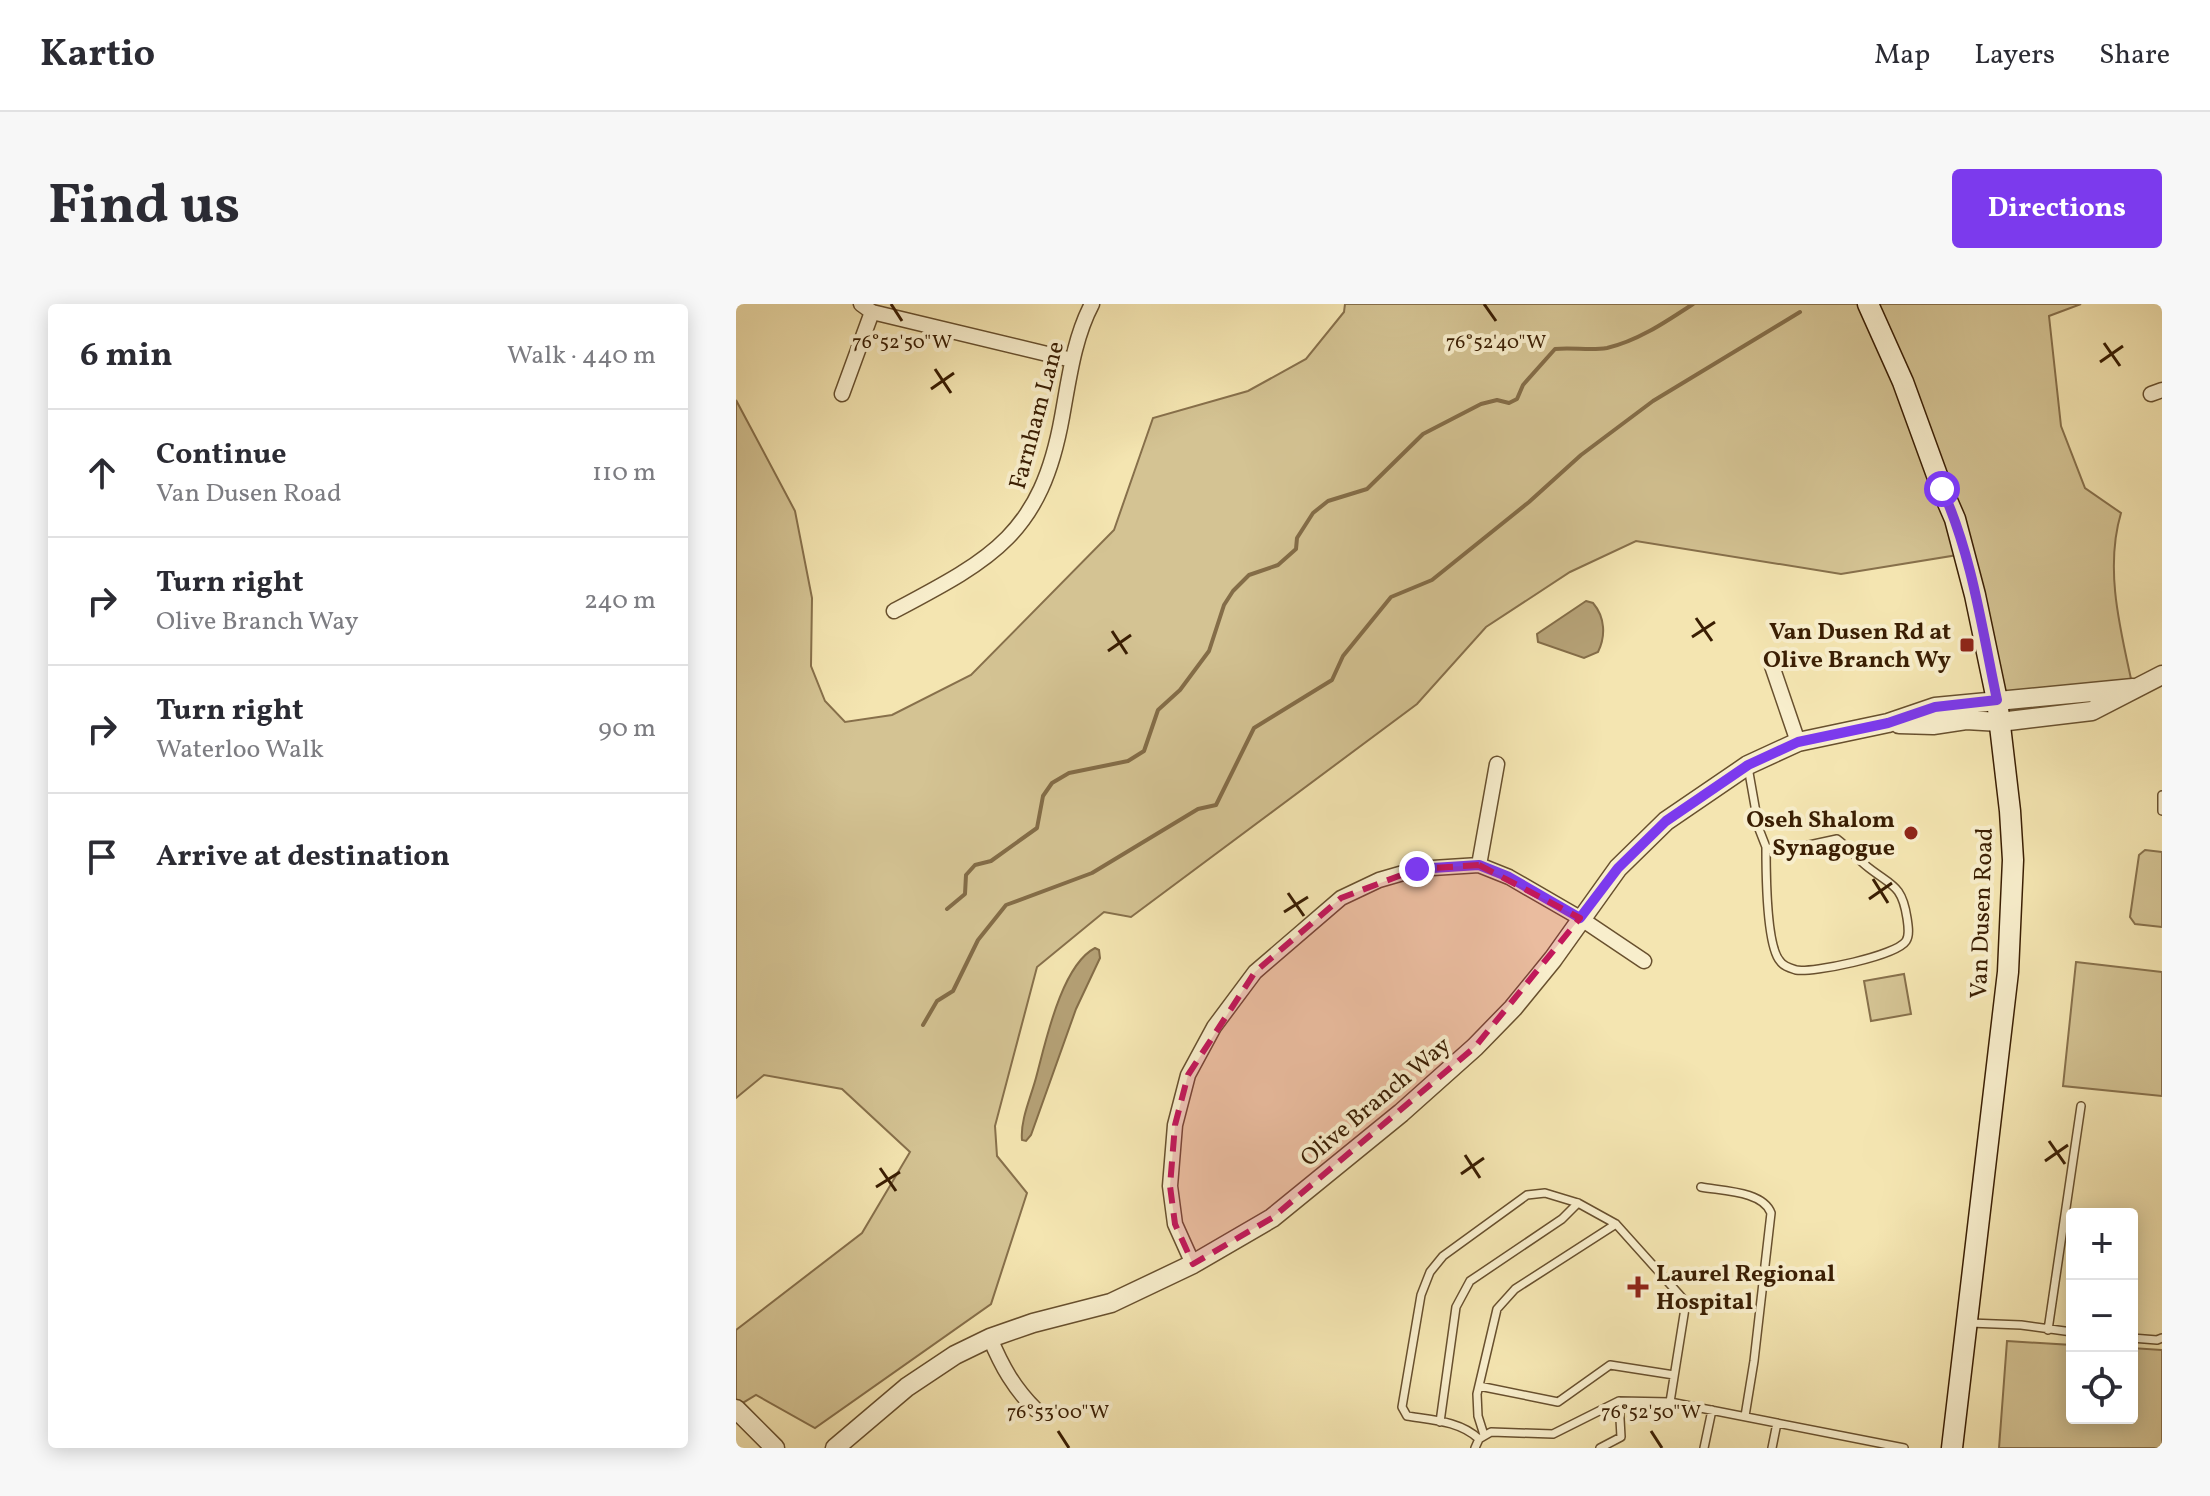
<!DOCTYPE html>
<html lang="en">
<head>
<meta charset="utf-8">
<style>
	body { margin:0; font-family:Vollkorn,serif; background:#f7f7f7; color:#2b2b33 }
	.controls { position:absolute; right:24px; bottom:24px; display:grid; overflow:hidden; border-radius:8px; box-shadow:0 4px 20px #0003 }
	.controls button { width:72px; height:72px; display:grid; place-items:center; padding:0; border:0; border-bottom:2px solid #e1e1e2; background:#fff; color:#2b2b33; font:40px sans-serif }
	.stop { position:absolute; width:24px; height:24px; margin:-18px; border:6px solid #7c3aed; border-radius:50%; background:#fff }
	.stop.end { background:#7c3aed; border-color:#fff; box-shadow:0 2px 8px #0008 }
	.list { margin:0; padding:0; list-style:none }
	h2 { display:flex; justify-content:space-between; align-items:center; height:104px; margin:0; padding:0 32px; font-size:34px }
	h2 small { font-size:26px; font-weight:400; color:#7c7c81 }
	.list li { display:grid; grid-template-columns:52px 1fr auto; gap:24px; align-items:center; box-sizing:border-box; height:128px; padding:0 32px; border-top:2px solid #e1e1e2 }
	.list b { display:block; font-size:30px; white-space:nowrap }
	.list p { margin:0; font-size:26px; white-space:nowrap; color:#7c7c81 }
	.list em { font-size:26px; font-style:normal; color:#7c7c81 }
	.icon { flex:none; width:44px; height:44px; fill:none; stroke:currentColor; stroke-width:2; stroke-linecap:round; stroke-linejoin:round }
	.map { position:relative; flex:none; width:1426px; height:1144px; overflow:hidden; border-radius:8px }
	header { display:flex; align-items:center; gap:48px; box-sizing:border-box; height:112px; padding:0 40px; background:#fff; border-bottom:2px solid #e1e1e2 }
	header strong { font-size:38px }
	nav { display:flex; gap:44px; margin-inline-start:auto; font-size:28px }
	.intro { display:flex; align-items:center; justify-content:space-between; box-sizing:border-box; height:192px; padding:0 48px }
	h1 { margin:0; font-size:56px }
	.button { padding:20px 36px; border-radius:8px; background:#7c3aed; color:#fff; font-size:28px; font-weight:700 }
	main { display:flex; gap:48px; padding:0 48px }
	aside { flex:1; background:#fff; border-radius:8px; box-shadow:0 4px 20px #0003 }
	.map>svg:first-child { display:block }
	.green { fill:#d4c393; stroke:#87704b; stroke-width:2 }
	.water { fill:#b5a176; stroke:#846d48; stroke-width:2 }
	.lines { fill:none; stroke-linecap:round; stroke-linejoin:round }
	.stream { stroke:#846d48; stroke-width:4 }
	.service-casing { stroke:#68502e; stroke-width:10 }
	.minor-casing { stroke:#68502e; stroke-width:17 }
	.tertiary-casing { stroke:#68502e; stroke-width:21 }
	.secondary-casing { stroke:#3a1e03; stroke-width:23 }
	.service { stroke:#f8eecc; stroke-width:7 }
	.minor { stroke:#f8eecc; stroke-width:14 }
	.tertiary { stroke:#f8eecc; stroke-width:18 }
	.secondary { stroke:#f8eecc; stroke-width:20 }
	.route { stroke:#7c3aed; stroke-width:10 }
	.marked { fill:#c2185b; fill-opacity:0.2; stroke:#c2185b; stroke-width:6; stroke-dasharray:16 10; stroke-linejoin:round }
	.ticks { fill:none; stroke:#3a1e03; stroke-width:3 }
	.poi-dot { fill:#8f2418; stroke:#f8eecc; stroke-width:3 }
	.labels { text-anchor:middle; stroke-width:8; stroke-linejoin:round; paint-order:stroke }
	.street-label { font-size:24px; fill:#3a1e03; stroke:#f8eecc }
	.poi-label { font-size:24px; font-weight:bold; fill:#3a1e03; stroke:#f8eecc; text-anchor:end }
	.ticks-label { font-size:20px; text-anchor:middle; fill:#3a1e03; stroke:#f8eecc; stroke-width:8; stroke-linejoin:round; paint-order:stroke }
</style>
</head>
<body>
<header>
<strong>Kartio</strong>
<nav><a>Map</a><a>Layers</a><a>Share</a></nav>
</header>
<div class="intro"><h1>Find us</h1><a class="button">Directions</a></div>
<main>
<aside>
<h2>6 min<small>Walk · 440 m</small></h2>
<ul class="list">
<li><svg class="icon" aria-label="ahead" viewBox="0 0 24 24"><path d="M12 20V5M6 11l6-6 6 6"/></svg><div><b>Continue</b><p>Van Dusen Road</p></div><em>110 m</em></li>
<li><svg class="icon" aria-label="right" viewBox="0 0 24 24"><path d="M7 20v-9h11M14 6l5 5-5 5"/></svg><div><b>Turn right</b><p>Olive Branch Way</p></div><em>240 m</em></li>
<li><svg class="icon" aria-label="right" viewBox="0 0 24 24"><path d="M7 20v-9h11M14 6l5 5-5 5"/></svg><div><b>Turn right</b><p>Waterloo Walk</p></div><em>90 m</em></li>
<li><svg class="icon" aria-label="arrive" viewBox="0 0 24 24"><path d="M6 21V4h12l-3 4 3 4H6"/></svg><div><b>Arrive at destination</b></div></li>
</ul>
</aside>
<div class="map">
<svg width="1426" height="1144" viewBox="0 0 1426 1144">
	<rect width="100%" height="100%" fill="#f4e5b1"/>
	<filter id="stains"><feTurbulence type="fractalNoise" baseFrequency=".0025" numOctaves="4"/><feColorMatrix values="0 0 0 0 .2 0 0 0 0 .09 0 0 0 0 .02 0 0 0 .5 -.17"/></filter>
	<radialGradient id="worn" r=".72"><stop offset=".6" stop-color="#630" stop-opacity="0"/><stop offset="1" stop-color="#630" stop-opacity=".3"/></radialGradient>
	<path class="green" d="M609 0H1345L1313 12 1325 122 1349 184 1385 209C1368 266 1385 328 1397 384L1261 396 1228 250 1105 270 900 237 834 268 750 323 681 400 395 613 368 608 301 663 259 822 261 852 291 889 255 1000 79 1124 20 1091 0 1103V1026L126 929 174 848 106 785 28 771 0 794V96L59 207 76 294 75 362 89 397 109 418 156 411 235 371 378 226 417 114 512 87 570 55 608 8Z
		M1409 546 1426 548V623L1399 620 1394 613 1403 551Z
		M1340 658 1426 668V792L1327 782Z
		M1168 670 1175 710 1135 717 1128 677Z
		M1271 1037 1336 1041V1114H1396V1044L1426 1046V1144H1263Z"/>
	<path class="water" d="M850 297 857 299C869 313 870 332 862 348L848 354 802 338 801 330Z
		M359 644 363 646 364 654 340 705 295 831 290 837 286 836C284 815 296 791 301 770 310 736 326 661 359 644Z"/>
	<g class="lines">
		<path class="stream" d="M211 605 229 590 230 571 239 561 255 557 301 524 307 492 316 479 333 469 392 457 408 447 422 406 444 386 473 347 488 301 497 287 513 271 542 261 560 245 561 234 577 209 592 197 631 185 687 130 745 100 761 96 773 99 781 95 787 81 819 45C837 43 854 47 871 44 902 37 931 17 957 0
			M187 721 201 697 217 687 242 636 270 601 356 569 462 505 480 501 518 424 596 376 607 352 655 293 696 276 793 198 845 151 917 97 1064 8"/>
		<defs>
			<path id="service" d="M1012 463 1023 525 1030 543
				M1426 491V507
				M1101 535C1113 544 1121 555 1133 564 1156 582 1166 581 1171 614 1172 621 1174 631 1170 637 1160 652 1077 669 1060 666 1054 664 1047 662 1044 657 1030 641 1030 566 1030 543L1040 548Z
				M965 883C986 887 1027 887 1035 909L1018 1057 1009 1112
				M1234 1019 1285 1021 1336 1028
				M1312 1026 1345 802
				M1396 1034 1421 1036 1426 1034
				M743 1082 822 1098 874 1061 938 1071
				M704 1118 720 1003 734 977 826 915 842 899
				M748 1131 742 1112 741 1090 761 1005 779 985 880 920
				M743 1135C724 1117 696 1116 671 1112L666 1103 685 991 694 968 707 952 791 891 809 889 842 899 880 920 950 998 934 1098
				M739 1144 743 1135 755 1128 817 1130 883 1097 934 1098 1168 1144
				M864 1144 885 1133 883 1097
				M968 1144 976 1106
				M1036 1144 1041 1119"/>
			<path id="minor" d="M125 0 136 8 336 56
				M106 90 136 8
				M1415 90 1426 86
				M158 307C256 255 305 230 326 113 333 75 338 34 356 0
				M1035 359 1062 438
				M743 561 761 460
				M457 960 439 920 434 882 439 821 452 771 478 723 519 668 605 594 643 576 681 565 743 561 773 573 844 614 908 657
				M254 1034C266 1063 278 1084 300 1106"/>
			<path id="tertiary" d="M1163 420 1197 421 1230 416 1264 418 1356 407 1426 371
				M0 1105 39 1144
				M99 1144 171 1083 219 1051 254 1034 297 1019 375 999 457 960 536 914 665 809 739 743 777 704 817 655 882 564 930 517 1012 461 1062 438 1152 419 1199 403 1397 384"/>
			<path id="secondary" d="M1132 0 1167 78 1206 185 1219 215 1239 291 1261 396 1274 507 1277 556 1272 668 1216 1144"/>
		</defs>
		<use href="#service" class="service-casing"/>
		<use href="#minor" class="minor-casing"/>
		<use href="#tertiary" class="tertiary-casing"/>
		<use href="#secondary" class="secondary-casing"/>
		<use href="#service" class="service"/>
		<use href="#minor" class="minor"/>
		<use href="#tertiary" class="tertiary"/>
		<use href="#secondary" class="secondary"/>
	</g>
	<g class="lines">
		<path class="route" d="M681 565 743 561 773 573 844 614 882 564 930 517 1012 461 1062 438 1152 419 1199 403 1261 396C1246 325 1236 251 1206 185"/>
	</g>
	<path class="marked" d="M743 561 844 614 739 743 536 914 457 960 439 920 434 882 439 821 452 771 519 668 605 594 681 565Z"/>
	<path class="ticks" d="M155 0 166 17M748 0 760 17M1368 39 1384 62M1364 58 1387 42M199 65 215 89M195 85 218 69M960 314 976 337M376 327 391 350M956 333 979 318M372 347 395 331M1137 575 1152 599M552 589 568 612M1133 595 1156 579M548 608 572 593M1313 837 1329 860M729 851 744 874M1309 857 1332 841M144 864 160 887M725 870 748 854M140 883 164 868M322 1127 333 1144M915 1127 926 1144"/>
	<g class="poi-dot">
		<rect x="1223" y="333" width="16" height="16" rx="4"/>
		<circle cx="1175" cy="529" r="8"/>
		<path d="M898 971h8v8h8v8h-8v8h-8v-8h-8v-8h8z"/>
	</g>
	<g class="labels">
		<g class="street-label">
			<text transform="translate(300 111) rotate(-75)" y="8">Farnham Lane</text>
			<text transform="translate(1245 609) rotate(-88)" y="8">Van Dusen Road</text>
			<text transform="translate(639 797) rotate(-40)" y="8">Olive Branch Way</text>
		</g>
		<g class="poi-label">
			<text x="1215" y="335">Van Dusen Rd at<tspan x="1215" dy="28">Olive Branch Wy</tspan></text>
			<text x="1159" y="523">Oseh Shalom<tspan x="1159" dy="28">Synagogue</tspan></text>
			<text x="920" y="977" text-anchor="start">Laurel Regional<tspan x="920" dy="28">Hospital</tspan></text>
		</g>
	</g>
	<g class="ticks-label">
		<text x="166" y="44">76°52'50"W</text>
		<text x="760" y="44">76°52'40"W</text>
		<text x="322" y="1114">76°53'00"W</text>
		<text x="915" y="1114">76°52'50"W</text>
	</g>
	<rect width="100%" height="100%" filter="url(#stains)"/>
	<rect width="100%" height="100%" fill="url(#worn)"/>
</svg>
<div class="controls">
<button>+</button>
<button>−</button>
<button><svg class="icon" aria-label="locate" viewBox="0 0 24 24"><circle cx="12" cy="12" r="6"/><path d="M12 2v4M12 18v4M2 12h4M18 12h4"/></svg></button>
</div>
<div class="stop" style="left:1206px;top:185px"></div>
<div class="stop end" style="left:681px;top:565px"></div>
</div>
</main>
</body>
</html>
